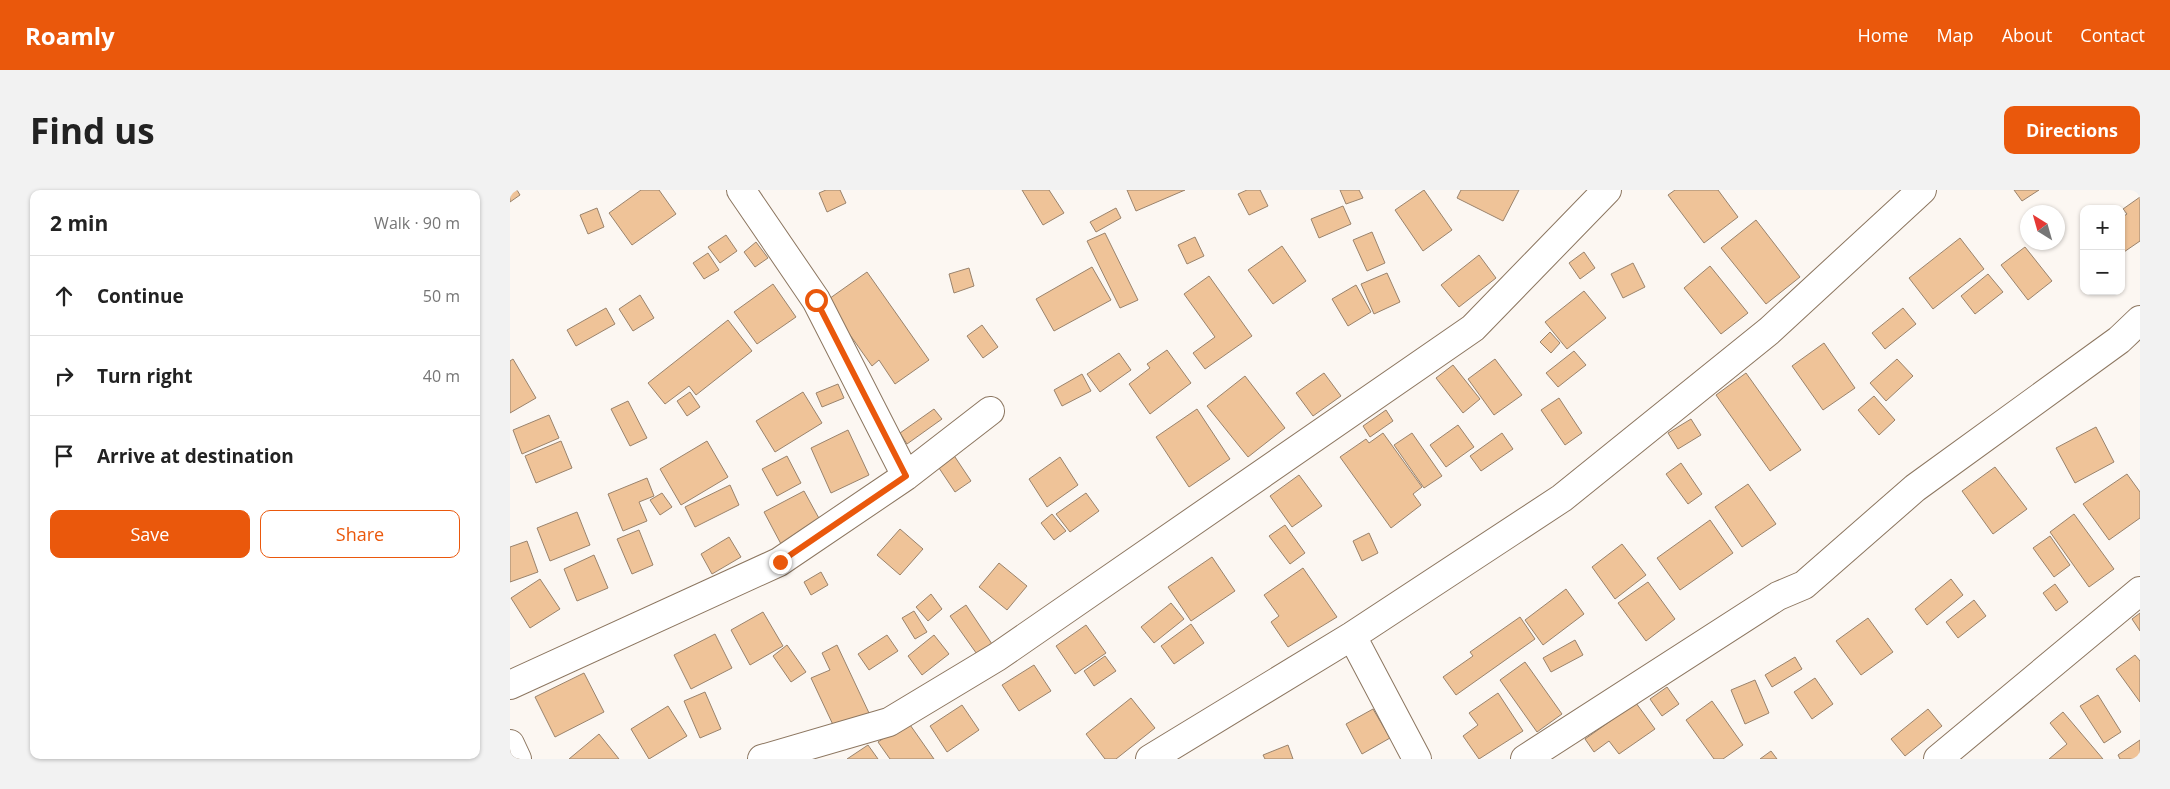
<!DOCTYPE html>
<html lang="en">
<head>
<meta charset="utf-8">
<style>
	body { margin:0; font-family:"Open Sans",sans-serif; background:#f2f2f2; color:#222 }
	.controls { position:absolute; right:15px; top:15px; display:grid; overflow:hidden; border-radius:10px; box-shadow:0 1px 4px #0004 }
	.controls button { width:45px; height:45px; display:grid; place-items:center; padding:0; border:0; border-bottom:1px solid #e0e0e0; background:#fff; color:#222; font:25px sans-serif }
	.compass { position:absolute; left:1510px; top:15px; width:45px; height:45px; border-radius:50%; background:#fff; box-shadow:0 1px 4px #0004; rotate:323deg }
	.stop { position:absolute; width:15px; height:15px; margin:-11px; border:4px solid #ea580c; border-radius:50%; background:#fff }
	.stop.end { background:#ea580c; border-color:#fff; box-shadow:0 1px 5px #0008 }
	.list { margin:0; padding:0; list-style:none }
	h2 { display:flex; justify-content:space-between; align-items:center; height:65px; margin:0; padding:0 20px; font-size:21px }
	h2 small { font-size:16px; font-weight:400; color:#767676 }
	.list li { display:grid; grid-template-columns:32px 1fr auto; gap:15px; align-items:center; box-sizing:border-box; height:80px; padding:0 20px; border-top:1px solid #e0e0e0 }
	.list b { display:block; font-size:19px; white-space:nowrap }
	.list em { font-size:16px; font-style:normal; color:#767676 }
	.actions { display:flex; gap:10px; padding:15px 20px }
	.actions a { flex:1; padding:11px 0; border:1px solid #ea580c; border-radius:10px; text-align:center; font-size:18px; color:#ea580c }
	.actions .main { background:#ea580c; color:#fff }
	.icon { flex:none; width:28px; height:28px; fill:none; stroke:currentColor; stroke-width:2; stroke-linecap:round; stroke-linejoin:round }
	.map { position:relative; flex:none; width:1630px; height:569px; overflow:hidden; border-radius:10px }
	header { display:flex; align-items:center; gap:30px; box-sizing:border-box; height:70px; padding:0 25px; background:#ea580c; color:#fff }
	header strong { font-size:24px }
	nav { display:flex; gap:28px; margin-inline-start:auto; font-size:18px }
	.intro { display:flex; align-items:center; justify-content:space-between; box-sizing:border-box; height:120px; padding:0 30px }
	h1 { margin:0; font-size:35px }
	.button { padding:12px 22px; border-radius:10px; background:#ea580c; color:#fff; font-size:18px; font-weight:700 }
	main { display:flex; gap:30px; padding:0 30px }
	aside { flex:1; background:#fff; border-radius:10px; box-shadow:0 1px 4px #0004 }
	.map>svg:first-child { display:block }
	.building { fill:#efc398; stroke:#9a836c }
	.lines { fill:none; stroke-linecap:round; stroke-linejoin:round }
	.minor-casing { stroke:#8c7660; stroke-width:30 }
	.minor { stroke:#fff; stroke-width:28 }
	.route { stroke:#ea580c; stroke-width:6 }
</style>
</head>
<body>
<header>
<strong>Roamly</strong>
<nav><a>Home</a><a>Map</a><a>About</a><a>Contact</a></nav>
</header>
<div class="intro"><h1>Find us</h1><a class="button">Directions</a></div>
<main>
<aside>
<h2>2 min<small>Walk · 90 m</small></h2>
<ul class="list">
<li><svg class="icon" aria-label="ahead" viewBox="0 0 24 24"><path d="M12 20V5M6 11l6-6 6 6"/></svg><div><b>Continue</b></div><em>50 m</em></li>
<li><svg class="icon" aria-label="right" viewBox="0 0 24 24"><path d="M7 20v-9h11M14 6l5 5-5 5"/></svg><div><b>Turn right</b></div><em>40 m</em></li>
<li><svg class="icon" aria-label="arrive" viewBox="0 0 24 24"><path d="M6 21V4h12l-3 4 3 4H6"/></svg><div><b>Arrive at destination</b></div></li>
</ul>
<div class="actions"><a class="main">Save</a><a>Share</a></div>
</aside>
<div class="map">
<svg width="1630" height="569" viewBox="0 0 1630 569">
	<rect width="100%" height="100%" fill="#fcf7f2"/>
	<path class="building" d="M0 0H7L10 5 0 12Z
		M131 0H149L166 24 122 55 99 23Z
		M316 0H330L336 13 317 22 309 3Z
		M512 0H539L554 23 533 35Z
		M617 0H675L626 21Z
		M737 0H750L758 16 739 25 728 4Z
		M830 0H849L853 8 836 14Z
		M914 0 942 40 913 61 885 20Z
		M951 0H1009L993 31 947 8Z
		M1165 0H1208L1228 27 1194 53 1158 5Z
		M1504 0H1529L1512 11Z
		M1630 7V51L1611 64V28L1617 24 1613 19Z
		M833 16 841 34 809 48 801 29Z
		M87 18 94 37 78 44 70 25Z
		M606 18 611 28 586 42 580 32Z
		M1246 30 1290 87 1256 114 1211 58Z
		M862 42 875 73 857 81 843 50Z
		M595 43 628 110 610 118 577 51Z
		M216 45 227 61 210 73 198 57Z
		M685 47 694 66 677 74 668 55Z
		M1450 48 1474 79 1423 119 1399 88Z
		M246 52 258 68 245 77 234 62Z
		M772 56 796 91 763 114 738 80Z
		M1515 57 1542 91 1518 110 1491 75Z
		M1074 62 1085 78 1070 89 1059 73Z
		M198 63 209 80 194 89 183 73Z
		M969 65 986 88 949 117 931 95Z
		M1123 73 1135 97 1113 108 1101 84Z
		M1200 76 1238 123 1211 144 1174 98Z
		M582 77 601 110 544 141 526 109Z
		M459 78 464 96 444 103 439 84Z
		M357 82 419 170 385 194 369 170 362 176 316 111Z
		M877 83 890 112 864 124 851 94Z
		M1478 84 1493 102 1465 124 1451 106Z
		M699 86 742 146 695 179 683 163 705 147 674 104Z
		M263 94 286 127 247 154 224 122Z
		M846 95 861 122 838 136 822 109Z
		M1074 101 1096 128 1057 159 1035 132Z
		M130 105 144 128 123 141 109 119Z
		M96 118 105 134 66 156 57 140Z
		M1393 118 1406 134 1375 159 1362 143Z
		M218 130 242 161 186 205 179 196 155 214 138 193Z
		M472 135 488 157 473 168 457 146Z
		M1040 142 1050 153 1041 163 1030 152Z
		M1314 153 1345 198 1313 220 1282 176Z
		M657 160 681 193 640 224 619 194 640 178 637 174Z
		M1064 161 1076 175 1048 197 1036 183Z
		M609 163 621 180 590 202 577 184Z
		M3 169 26 208 0 223V171Z
		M985 169 1012 205 984 225 958 189Z
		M1387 169 1403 186 1376 211 1360 193Z
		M943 175 970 209 953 223 926 188Z
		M814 183 831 206 803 226 786 203Z
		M1236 183 1291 260 1260 281 1206 205Z
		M572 184 581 201 552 216 544 200Z
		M735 186 775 238 738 267 697 216Z
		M328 194 334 208 312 217 306 203Z
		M180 202 190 217 177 226 167 211Z
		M293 202 312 233 265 262 246 231Z
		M1364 206 1385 230 1369 245 1348 220Z
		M1049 208 1072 243 1055 255 1031 220Z
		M118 211 137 248 120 256 101 219Z
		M424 219 432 229 397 254 390 243Z
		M687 219 720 269 679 297 646 247Z
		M876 220 883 231 860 247 853 236Z
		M39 225 49 248 12 264 3 240Z
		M1181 229 1191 245 1168 259 1158 243Z
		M948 235 964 257 936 277 920 255Z
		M1586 237 1604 272 1565 293 1546 258Z
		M338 240 359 285 321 303 301 258Z
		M873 243 912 297 903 304 911 315 881 338 830 267 856 249 859 253Z
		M902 243 932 286 914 298 884 255Z
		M992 243 1003 259 971 281 960 266Z
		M51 251 62 278 26 293 15 266Z
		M197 251 218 287 171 315 150 279Z
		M443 264 461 291 445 302 427 275Z
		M277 266 291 293 267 306 252 279Z
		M550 267 568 295 537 317 519 289Z
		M1171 273 1192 304 1178 314 1156 284Z
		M1485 277 1517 319 1483 344 1452 301Z
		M1617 284 1630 302V328L1599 350 1573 314Z
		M789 285 812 316 782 337 760 306Z
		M137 288 144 306 129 312 137 331 113 341 98 304Z
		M1238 294 1266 334 1232 357 1205 317Z
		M220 295 229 315 185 337 175 317Z
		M294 301 311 332 271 354 254 322Z
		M152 303 162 317 150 325 140 310Z
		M576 303 589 321 560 342 546 324Z
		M67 322 80 355 40 371 27 338Z
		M542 324 556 341 544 350 531 333Z
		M1564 324 1604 379 1579 397 1540 342Z
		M1200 330 1223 363 1170 400 1147 368Z
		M775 335 795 363 780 374 759 346Z
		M390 339 413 359 390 385 367 365Z
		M129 340 143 375 122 384 107 349Z
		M859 343 868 363 852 371 843 351Z
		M1540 346 1560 375 1544 387 1523 358Z
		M219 347 231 367 202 384 191 364Z
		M17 351 28 382 0 392V357Z
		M1112 354 1136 385 1105 409 1082 377Z
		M84 365 98 398 67 411 54 379Z
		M702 367 725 401 681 431 658 397Z
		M489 373 517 396 497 420 469 397Z
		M793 378 827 427 778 457 761 432 769 426 754 405Z
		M311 382 318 395 301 405 294 392Z
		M30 389 50 419 20 438 1 408Z
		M1441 389 1453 405 1417 435 1405 419Z
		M1138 392 1165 429 1136 451 1108 413Z
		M1545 394 1558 412 1546 421 1533 403Z
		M1056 399 1074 424 1033 455 1015 430Z
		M421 404 432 419 418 431 406 417Z
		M1464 410 1476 426 1448 448 1436 432Z
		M661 413 674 429 644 453 631 437Z
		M456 415 484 457 469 467 440 426Z
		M404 421 417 442 405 449 392 428Z
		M253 422 273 456 240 475 221 440Z
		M1630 423V441L1622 429Z
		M1010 427 1025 449 946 505 933 487 963 466 960 462Z
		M1358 428 1383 462 1351 485 1326 451Z
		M681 434 694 453 664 474 651 456Z
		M576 435 596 463 565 484 546 456Z
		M205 444 222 478 181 499 164 465Z
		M377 445 388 461 359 480 348 464Z
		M424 445 439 464 412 485 398 466Z
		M1065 450 1073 465 1041 482 1033 468Z
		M277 455 296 482 281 492 263 466Z
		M327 455 359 523 325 539 301 488 320 480 312 463Z
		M1625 465 1630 471V512L1606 479Z
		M595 466 606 481 584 496 574 481Z
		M1285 467 1292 479 1262 497 1255 485Z
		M1015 472 1052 524 1027 542 990 490Z
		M524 475 541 501 509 521 492 495Z
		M74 483 94 522 45 547 25 507Z
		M1305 488 1323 514 1302 529 1284 502Z
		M1245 490 1259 523 1235 534 1221 500Z
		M1157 497 1169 514 1152 526 1140 509Z
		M195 502 211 539 190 548 174 511Z
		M988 503 1013 541 969 569 953 546 968 535 959 523Z
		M1588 505 1611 542 1594 553 1570 516Z
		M621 508 645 538 606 569H595L576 544Z
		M1202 511 1233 555 1213 569H1204L1176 530Z
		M1126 513 1145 539 1109 564 1099 551 1084 562 1075 549Z
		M452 515 469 540 437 562 420 536Z
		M158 516 177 546 139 569 121 539Z
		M863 519 880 548 852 564 836 534Z
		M1418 519 1432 536 1395 566 1381 549Z
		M1553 522 1593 569H1539L1557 554 1540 533Z
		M398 532 424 569H380L368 552Z
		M89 544 109 569H59Z
		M1630 550V569H1610L1608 565Z
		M358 555 368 569H337Z
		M778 555 783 569H755L753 565Z
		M1261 561 1267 569H1250Z"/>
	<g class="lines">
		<defs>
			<path id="minor" d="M231 0 306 110 396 286
				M842 446 907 569
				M0 495 269 372 396 286 480 221
				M0 554 7 569
				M252 569 379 532 487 467 963 138 1097 0
				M640 569 842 446 1052 308 1259 141 1412 0
				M1015 569 1268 406 1294 395 1405 298 1609 150 1630 130
				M1428 569 1630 401"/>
		</defs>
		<use href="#minor" class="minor-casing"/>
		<use href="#minor" class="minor"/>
	</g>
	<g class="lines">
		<path class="route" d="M270 372 396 286 306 110"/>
	</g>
</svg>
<div class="controls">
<button>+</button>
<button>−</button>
</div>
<svg class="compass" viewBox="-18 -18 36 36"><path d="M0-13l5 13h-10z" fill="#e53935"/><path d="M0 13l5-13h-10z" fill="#767676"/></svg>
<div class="stop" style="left:306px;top:110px"></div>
<div class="stop end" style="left:270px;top:372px"></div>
</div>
</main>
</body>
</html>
